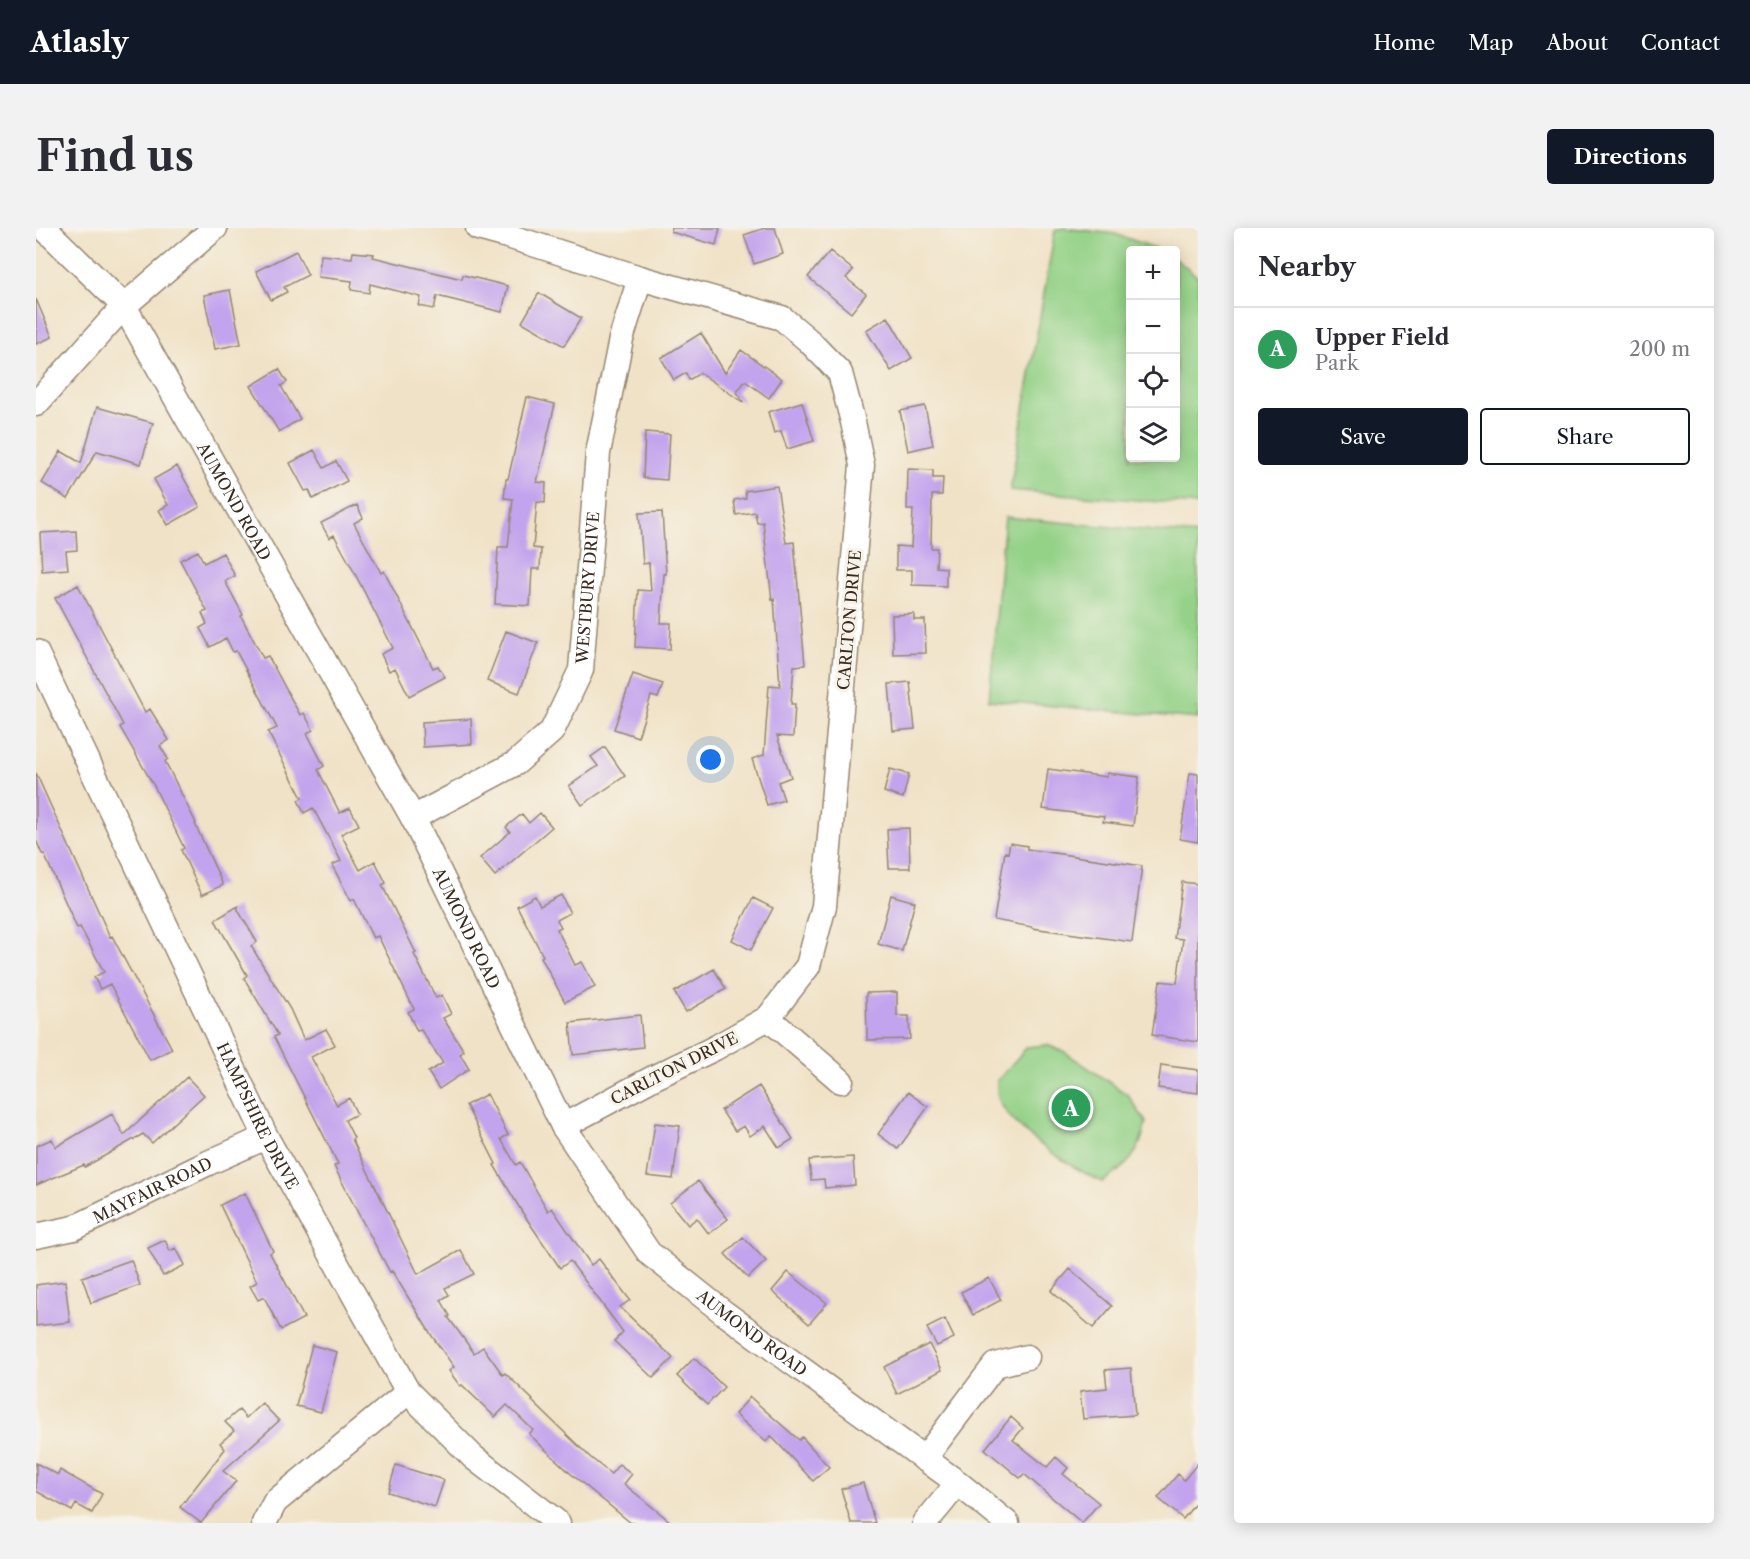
<!DOCTYPE html>
<html lang="en">
<head>
<meta charset="utf-8">
<style>
	body { margin:0; font-family:"Libre Caslon Text",serif; background:#f2f2f3; color:#2b2b33 }
	.controls { position:absolute; right:18px; top:18px; display:grid; overflow:hidden; border-radius:6px; box-shadow:0 3px 15px #0003 }
	.controls button { width:54px; height:54px; display:grid; place-items:center; padding:0; border:0; border-bottom:2px solid #e1e1e2; background:#fff; color:#2b2b33; font:30px sans-serif }
	.you { position:absolute; left:675px; top:532px; width:21px; height:21px; margin:-15px; border:4px solid #fff; border-radius:50%; background:#1a73e8; box-shadow:0 0 0 9px #1a73e833 }
	.badge { display:grid; place-items:center; width:39px; height:39px; border-radius:50%; background:#111827; color:#fff; font-size:20px; font-weight:700 }
	.pin { position:absolute; translate:-50% -50%; border:3px solid #fff; box-shadow:0 2px 6px #0006 }
	.list { margin:0; padding:0; list-style:none }
	h2 { display:flex; justify-content:space-between; align-items:center; height:78px; margin:0; padding:0 24px; font-size:26px }
	h2 small { font-size:20px; font-weight:400; color:#7c7c81 }
	.list li { display:grid; grid-template-columns:39px 1fr auto; gap:18px; align-items:center; box-sizing:border-box; height:84px; padding:0 24px; border-top:2px solid #e1e1e2 }
	.list b { display:block; font-size:22px; white-space:nowrap }
	.list p { margin:0; font-size:20px; white-space:nowrap; color:#7c7c81 }
	.list em { font-size:20px; font-style:normal; color:#7c7c81 }
	.actions { display:flex; gap:12px; padding:18px 24px }
	.actions a { flex:1; padding:14px 0; border:2px solid #111827; border-radius:6px; text-align:center; font-size:21px; color:#111827 }
	.actions .main { background:#111827; color:#fff }
	.icon { flex:none; width:33px; height:33px; fill:none; stroke:currentColor; stroke-width:2; stroke-linecap:round; stroke-linejoin:round }
	.map { position:relative; flex:none; width:1162px; height:1295px; overflow:hidden; border-radius:6px }
	header { display:flex; align-items:center; gap:36px; box-sizing:border-box; height:84px; padding:0 30px; background:#111827; color:#fff }
	header strong { font-size:28px }
	nav { display:flex; gap:33px; margin-inline-start:auto; font-size:21px }
	.intro { display:flex; align-items:center; justify-content:space-between; box-sizing:border-box; height:144px; padding:0 36px }
	h1 { margin:0; font-size:42px }
	.button { padding:15px 27px; border-radius:6px; background:#111827; color:#fff; font-size:21px; font-weight:700 }
	main { display:flex; gap:36px; padding:0 36px }
	aside { flex:1; background:#fff; border-radius:6px; box-shadow:0 3px 15px #0003 }
	.map>svg:first-child { display:block }
	.green { fill:#94d288; stroke:#687e53; stroke-width:1.5 }
	.building { fill:#c2a3ed }
	.lines { fill:none; stroke-linecap:round; stroke-linejoin:round }
	.minor-casing { stroke:#968672; stroke-width:27 }
	.minor { stroke:#fff; stroke-width:24 }
	.labels { text-anchor:middle; stroke-width:6; stroke-linejoin:round; paint-order:stroke }
	.street-label { font-size:16px; fill:#3b2a1e; stroke:#f7f3e8 }
</style>
</head>
<body>
<header>
<strong>Atlasly</strong>
<nav><a>Home</a><a>Map</a><a>About</a><a>Contact</a></nav>
</header>
<div class="intro"><h1>Find us</h1><a class="button">Directions</a></div>
<main>
<div class="map">
<svg width="1162" height="1295" viewBox="0 0 1162 1295">
	<rect width="100%" height="100%" fill="#f7f3e8"/>
	<filter id="ink" filterUnits="userSpaceOnUse"><feTurbulence type="fractalNoise" baseFrequency=".0167" numOctaves="2"/><feDisplacementMap in="SourceGraphic" scale="12" xChannelSelector="R" yChannelSelector="G"/><feConvolveMatrix kernelMatrix="1 2 1 2 8 2 1 2 1" color-interpolation-filters="sRGB"/></filter>
	<filter id="wash" filterUnits="userSpaceOnUse"><feTurbulence type="fractalNoise" baseFrequency=".008" numOctaves="4" result="noise"/><feDisplacementMap in="SourceGraphic" scale="24" xChannelSelector="R" yChannelSelector="G"/><feGaussianBlur stdDeviation="1.35" result="paint"/><feColorMatrix in="noise" values="0 0 0 0 0 0 0 0 0 0 0 0 0 0 0 0 0 1.4 0 .05"/><feComposite in="paint" operator="in"/></filter>
	<g filter="url(#wash)">
		<rect width="100%" height="100%" fill="#f0e2c6"/>
		<path class="green" d="M1028 0 1079 6 1125 22H1094V230H1140V31L1162 49V277L974 262 1019 2Z
			M969 289 1162 307V491L953 472Z
			M1011 817 1027 823 1092 867 1110 894C1104 925 1093 938 1066 954 1035 939 978 904 963 872 961 867 961 859 961 853L991 819Z"/>
		<g id="blocks">
			<path class="building" d="M636 0H684L680 17 635 4Z
				M729 0H739L747 26 718 36 708 7Z
				M260 23 272 47 248 59 251 64 235 72 220 43Z
				M794 23 817 42 810 50 830 66 815 85 772 49Z
				M317 24 338 26 337 29 426 51 427 47 472 58 466 84 401 68 398 81 383 78 385 69 334 56 333 65 315 62 316 53 282 49 285 27 316 30Z
				M194 62 205 116 179 121 168 67Z
				M503 65 545 90 528 118 486 94Z
				M0 71 16 109 0 116Z
				M852 89 876 130 855 143 830 102Z
				M665 105 689 145 705 122 746 151 733 170 709 153 701 164 708 175 664 145 653 152 650 145 638 152 625 130Z
				M243 141 251 154 245 158 264 191 243 204 215 158Z
				M491 169 519 176 501 254 510 255 509 275 501 274 497 320 505 321 504 341H496L494 378 459 376 462 319H472L477 271 468 270 470 251H472Z
				M766 174 778 213 751 221 745 203 738 205 732 184Z
				M889 178 897 217 872 223 864 183Z
				M61 179 117 195 105 236 61 223 32 271 6 255 25 223 45 235Z
				M609 204 634 206 631 252 607 250Z
				M278 222 288 240 300 233 311 253 277 271 273 262 269 263 254 235Z
				M141 238 164 279 132 297 123 282 132 277 118 251Z
				M872 241 897 242V250H907L906 267H896L895 320H901L900 339 910 340V358L876 357V342H860V318L875 319 877 282H871Z
				M741 258 750 315 758 314 769 437 758 438 755 476H759L757 509 741 508 755 549 742 554 748 572 731 577 716 531 728 527 733 457 744 458 738 371 736 372 727 294 721 295 719 284 700 287 698 272 710 270 709 263Z
				M321 277 327 290 318 295 345 345 348 343 397 440 402 438 409 449 373 468 359 440 353 443 345 426 357 420 316 340 298 307 293 310 285 295Z
				M626 284 630 346H628L625 395H635L634 421 599 419 602 362 615 363 613 335 607 336 603 285Z
				M40 303 41 322 30 323 32 341 6 343 4 305Z
				M162 323 168 335 187 325 199 348 189 353 207 387 205 388 227 430 232 428 264 487 268 485 277 502 271 505 288 538 282 542 304 585 314 580 323 597 305 606 324 642 339 633 350 655 346 657 380 725 378 726 400 770 406 767 415 786 407 790 428 823 424 826 433 841 403 861 392 844 407 835 385 802 381 803 372 784 378 781 342 708 337 710 318 671 315 673 296 637 305 633 277 580 268 585 262 572 266 570 232 504 241 500 200 423 197 424 190 410 174 419 164 400 171 396 166 385 171 383 144 332Z
				M42 357 109 484 114 481 133 512 124 518 132 531 129 533 160 595 159 596 187 657 166 667 145 622 148 620 118 558 84 499 87 497 19 370Z
				M878 386V392H889L890 425 857 426 856 387Z
				M470 403 502 415 483 465 451 453Z
				M597 446 627 456 622 470 615 468 602 509 578 501Z
				M874 454 879 501 857 503 853 456Z
				M435 491 436 516 387 519 386 494Z
				M569 519 589 548 546 577 533 558 562 538 555 529Z
				M854 541 873 546 867 570 848 564Z
				M1012 541 1071 549V545L1103 549 1097 598 1067 594 1068 589 1007 581Z
				M0 545 74 709 76 708 136 821 114 832 74 756 64 761 58 749 68 744 44 699 41 700 8 626H6L0 612Z
				M1154 545 1162 546V614L1144 611Z
				M504 585 516 599 459 648 444 630 474 604 470 599 486 586 493 595Z
				M873 600 874 640H853L851 601Z
				M974 615 991 618V621L1106 638 1096 714 996 700V699L958 692 969 624 972 625Z
				M1146 654 1162 656V814L1116 807 1124 753 1141 755 1147 711 1138 710Z
				M525 667 534 685 521 692 525 699 521 701 539 737 546 734 559 759 529 774 505 729 507 728 481 678 499 668 504 678Z
				M855 667 879 674 866 723 842 716Z
				M717 670 737 680 715 722 696 712Z
				M202 678V682L221 714 215 718 254 781 268 812 290 801 299 817 275 829 301 877 313 870 321 886 309 892 318 910 316 911 382 1046 425 1022 438 1046 409 1060 413 1067 405 1072 414 1088 412 1089 438 1125 447 1119 467 1147 469 1145 497 1172 496 1173 555 1230 575 1246 583 1236 596 1246 588 1256 636 1295H595L534 1245 493 1206 497 1202 471 1177 459 1189 426 1157 424 1158 413 1143 418 1139 396 1108 356 1043 354 1044 322 985 298 938 302 936 238 809 242 807 208 750 211 747 179 692Z
				M678 741 690 761 650 784 638 764Z
				M861 764V788H873L874 811 831 812 830 765Z
				M604 787 607 819 537 827 534 795Z
				M1125 837 1162 842V865L1122 860Z
				M151 849 168 867 116 915 107 906 49 939 48 937 0 957V918L16 911 20 919 76 886 88 907Z
				M723 858 757 911 743 920 729 898 714 908 708 898 699 903 685 882Z
				M872 864 892 879 862 921 842 906Z
				M451 866 472 907 465 911 480 937 484 934 512 983 516 980 555 1037 563 1031 594 1072 584 1079 637 1130 617 1150 578 1113 587 1104 534 1033 524 1040 486 984 458 937 460 936 430 877Z
				M619 895 644 898 637 951 611 948Z
				M817 929 819 957 789 960 788 951 775 952 773 932Z
				M662 953 692 991 673 1006 661 990 652 997 634 975Z
				M209 965 237 1023 234 1025 268 1090 245 1102 228 1069 222 1072 214 1058 221 1054 184 977Z
				M707 1009 730 1033 712 1050 689 1026Z
				M129 1012 134 1023 140 1020 149 1037 127 1048 112 1020Z
				M95 1032 104 1057 55 1075 46 1049Z
				M1034 1041 1076 1078 1057 1100 1015 1063Z
				M752 1044 791 1075 773 1096 736 1063Z
				M953 1050 965 1072 937 1087 925 1064Z
				M29 1053 34 1094 0 1098V1057Z
				M909 1091 918 1110 901 1118 891 1100Z
				M893 1116 906 1142 861 1166 848 1139Z
				M276 1117 301 1124 285 1184 260 1178Z
				M658 1130 688 1159 671 1177 641 1148Z
				M1095 1140 1099 1187 1047 1191 1044 1163 1071 1160 1069 1142Z
				M714 1169 763 1212 766 1209 793 1239 777 1253 735 1208 730 1214 699 1186Z
				M226 1175 243 1193 187 1243 200 1253 165 1295 144 1279 189 1221 184 1215 198 1203 189 1194 203 1182 210 1190Z
				M975 1189 987 1200 977 1212 1011 1239 1020 1229 1032 1240 1027 1246 1063 1275 1046 1295 988 1246 984 1250 949 1221Z
				M0 1235 22 1247 24 1242 66 1266 56 1285 40 1276 36 1283 0 1263Z
				M1162 1235V1272L1147 1291 1122 1270 1142 1246 1148 1252Z
				M360 1237 408 1252 399 1279 352 1264Z
				M827 1255 839 1295H815L805 1261Z"/>
		</g>
	</g>
	<g filter="url(#ink)">
		<use href="#blocks" fill-opacity="0" stroke="#968672" stroke-width="1.5"/>
		<g class="lines">
			<defs>
				<g id="minor">
					<path id="s1" d="M8 0 88 78 377 590 527 898 613 1025 687 1084 922 1255 971 1295"/>
					<path d="M442 0 475 9 604 50 746 90 772 112 804 145 817 194 826 237 788 678 772 738 732 790 679 820 619 849 527 898"/>
					<path d="M0 176 88 78 179 0"/>
					<path id="s2" d="M0 424 230 909 372 1164 437 1229 522 1295"/>
					<path id="s3" d="M377 590 480 535 516 503 545 442 562 225 585 111 604 50"/>
					<path d="M732 790 805 853"/>
					<path id="s4" d="M0 1008 38 1000 172 935 230 909"/>
					<path d="M888 1231 959 1137 991 1129"/>
					<path d="M228 1295 239 1274 372 1164"/>
					<path d="M889 1295 922 1255"/>
				</g>
			</defs>
			<use href="#minor" class="minor-casing"/>
			<use href="#minor" class="minor"/>
		</g>
	</g>
	<g class="labels">
		<g class="street-label">
			<text dy="6" stroke="none"><textPath href="#s1" startOffset="336">AUMOND ROAD</textPath></text>
			<text dy="6" stroke="none"><textPath href="#s3" startOffset="315">WESTBURY DRIVE</textPath></text>
			<text transform="translate(813 392) rotate(-85)" y="6">CARLTON DRIVE</text>
			<text dy="6" stroke="none"><textPath href="#s1" startOffset="822">AUMOND ROAD</textPath></text>
			<text transform="translate(638 840) rotate(-27)" y="6">CARLTON DRIVE</text>
			<text dy="6" stroke="none"><textPath href="#s2" startOffset="514">HAMPSHIRE DRIVE</textPath></text>
			<text dy="6" stroke="none"><textPath href="#s4" startOffset="126">MAYFAIR ROAD</textPath></text>
			<text dy="6" stroke="none"><textPath href="#s1" startOffset="1326">AUMOND ROAD</textPath></text>
		</g>
	</g>
</svg>
<div class="controls">
<button>+</button>
<button>−</button>
<button><svg class="icon" aria-label="locate" viewBox="0 0 24 24"><circle cx="12" cy="12" r="6"/><path d="M12 2v4M12 18v4M2 12h4M18 12h4"/></svg></button>
<button><svg class="icon" aria-label="layers" viewBox="0 0 24 24"><path d="M12 4l9 5-9 5-9-5zM3 14l9 5 9-5"/></svg></button>
</div>
<div class="you"></div>
<div class="pin badge" style="left:1035px;top:880px;background:#2e9e5b">A</div>
</div>
<aside>
<h2>Nearby<small></small></h2>
<ul class="list">
<li><span class="badge" style="background:#2e9e5b">A</span><div><b>Upper Field</b><p>Park</p></div><em>200 m</em></li>
</ul>
<div class="actions"><a class="main">Save</a><a>Share</a></div>
</aside>
</main>
</body>
</html>
